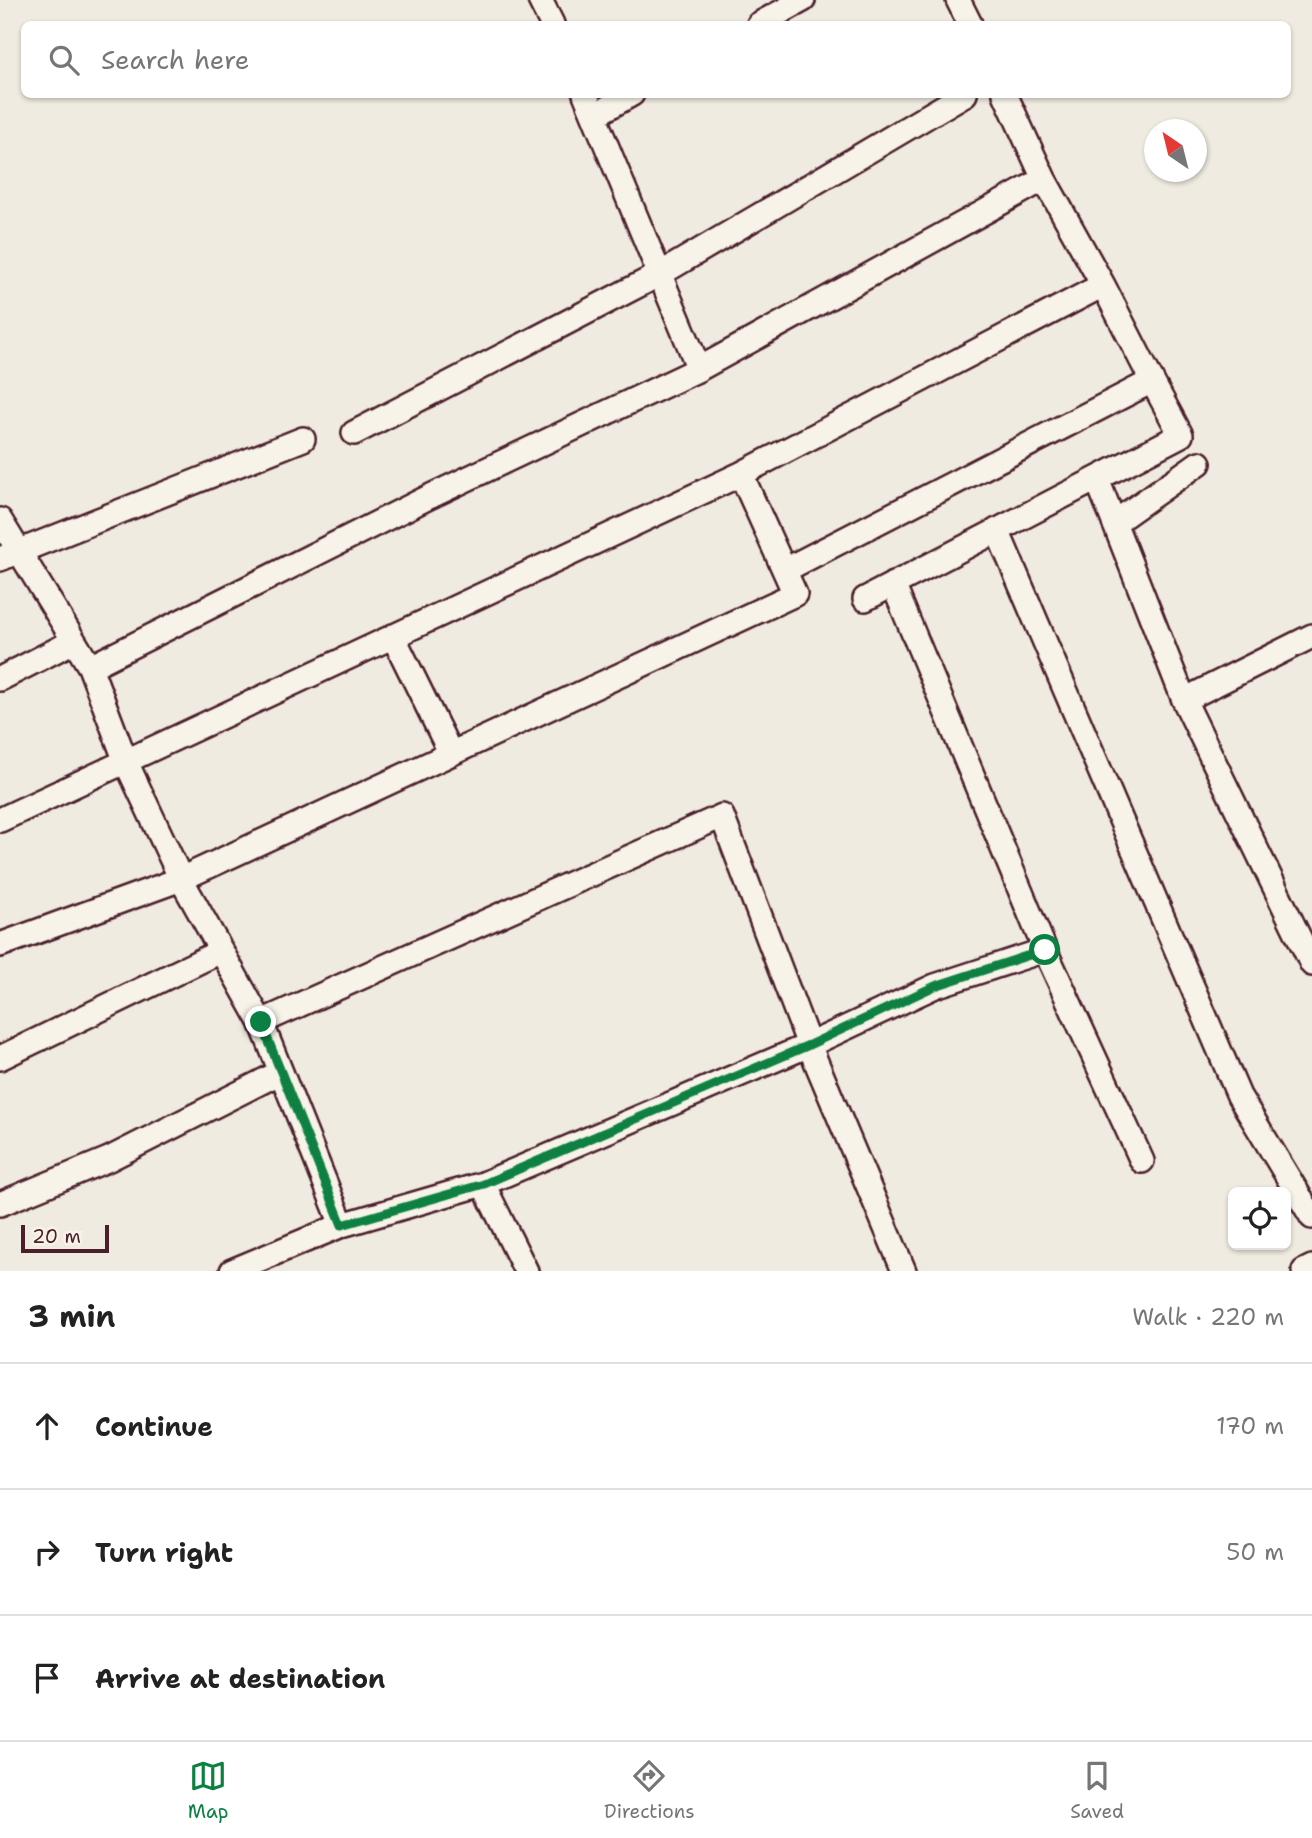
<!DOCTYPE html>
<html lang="en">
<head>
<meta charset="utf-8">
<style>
	body { margin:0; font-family:"Shantell Sans",sans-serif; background:#f2f2f2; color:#222 }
	.controls { position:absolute; right:21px; bottom:21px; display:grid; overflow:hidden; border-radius:10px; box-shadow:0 2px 5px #0004 }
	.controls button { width:63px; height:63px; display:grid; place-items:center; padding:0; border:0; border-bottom:2px solid #e0e0e0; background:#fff; color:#222; font:35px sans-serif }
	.compass { position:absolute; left:1144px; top:119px; width:63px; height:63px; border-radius:50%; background:#fff; box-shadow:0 2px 5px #0004; rotate:325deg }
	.scale { position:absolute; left:21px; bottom:18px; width:88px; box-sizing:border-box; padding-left:7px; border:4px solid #4a1f2b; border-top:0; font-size:19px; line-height:24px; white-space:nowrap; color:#4a1f2b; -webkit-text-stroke:5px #f7f3e8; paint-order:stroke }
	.stop { position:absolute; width:21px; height:21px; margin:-16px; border:5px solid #0b8043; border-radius:50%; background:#fff }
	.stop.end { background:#0b8043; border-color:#fff; box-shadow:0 2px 7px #0008 }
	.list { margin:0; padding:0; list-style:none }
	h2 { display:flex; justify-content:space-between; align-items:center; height:91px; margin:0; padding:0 28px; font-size:30px }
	h2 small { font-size:23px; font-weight:400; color:#767676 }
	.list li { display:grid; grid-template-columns:46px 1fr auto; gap:21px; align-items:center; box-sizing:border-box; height:126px; padding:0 28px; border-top:2px solid #e0e0e0 }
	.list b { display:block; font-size:26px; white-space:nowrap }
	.list em { font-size:23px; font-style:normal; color:#767676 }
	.icon { flex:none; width:38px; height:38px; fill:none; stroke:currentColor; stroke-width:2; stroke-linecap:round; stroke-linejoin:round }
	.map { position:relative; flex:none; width:1312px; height:1271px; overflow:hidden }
	.search { position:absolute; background:#fff; box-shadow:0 2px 5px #0004; left:21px; right:21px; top:21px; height:77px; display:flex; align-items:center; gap:18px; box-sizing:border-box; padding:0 24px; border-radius:10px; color:#767676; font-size:26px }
	.sheet { height:469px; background:#fff }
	nav { display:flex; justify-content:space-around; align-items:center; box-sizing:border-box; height:98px; border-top:2px solid #e0e0e0; background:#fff; font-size:19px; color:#767676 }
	nav a { display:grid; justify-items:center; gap:4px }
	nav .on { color:#0b8043 }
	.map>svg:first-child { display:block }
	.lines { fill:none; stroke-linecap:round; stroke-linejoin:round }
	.street-casing { stroke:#4a1f2b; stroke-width:28 }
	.street { stroke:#f7f3e8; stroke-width:23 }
	.route { stroke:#0b8043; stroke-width:9 }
</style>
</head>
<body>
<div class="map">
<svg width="1312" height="1271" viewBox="0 0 1312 1271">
	<rect width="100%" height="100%" fill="#f0ebe0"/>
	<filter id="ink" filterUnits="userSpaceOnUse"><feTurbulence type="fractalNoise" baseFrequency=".0143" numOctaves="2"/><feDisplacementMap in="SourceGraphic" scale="14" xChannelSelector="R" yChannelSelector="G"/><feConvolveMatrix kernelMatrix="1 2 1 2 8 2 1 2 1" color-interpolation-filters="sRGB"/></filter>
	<g filter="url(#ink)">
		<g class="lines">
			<defs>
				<path id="street" d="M540 0 552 24
					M958 0 970 24
					M759 24 803 0
					M595 115 632 94
					M699 369 1044 179
					M354 433 660 274 965 94
					M1097 479 1184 700 1312 964
					M0 520 90 667 431 496 699 369 585 94
					M1114 523 1199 463
					M997 530 1239 1096 1312 1217
					M0 559 303 439
					M785 570 1152 381 1103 285 1044 179 1005 94
					M893 584 1045 950 1142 1161
					M865 599 1181 435 1152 381
					M393 636 451 754
					M90 667 126 762 181 879 261 1022 342 1225 232 1271
					M0 679 74 641
					M1184 700 1312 636
					M0 820 741 474 1103 285
					M0 945 181 879 795 594 741 474
					M261 1022 722 816 809 1045 904 1271
					M0 1058 221 951
					M483 1184 526 1271
					M0 1204 109 1159 281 1072
					M342 1225 483 1184 809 1045 935 986 1045 950
					M1304 1271 1312 1267"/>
			</defs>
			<use href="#street" class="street-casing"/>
			<use href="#street" class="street"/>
		</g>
	</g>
	<g class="lines" filter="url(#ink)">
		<path class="route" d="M261 1022 342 1225 484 1184 809 1045 935 986 1045 950"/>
	</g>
</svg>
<div class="controls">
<button><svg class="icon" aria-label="locate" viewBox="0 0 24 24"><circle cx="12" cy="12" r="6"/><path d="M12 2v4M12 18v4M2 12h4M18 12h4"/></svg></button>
</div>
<svg class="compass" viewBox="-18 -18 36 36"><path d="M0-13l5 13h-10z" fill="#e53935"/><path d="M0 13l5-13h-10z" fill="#767676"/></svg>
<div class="scale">20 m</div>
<div class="stop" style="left:1045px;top:950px"></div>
<div class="stop end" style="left:261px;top:1022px"></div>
<div class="search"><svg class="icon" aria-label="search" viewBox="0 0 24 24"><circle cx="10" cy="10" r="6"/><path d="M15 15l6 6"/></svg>Search here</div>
</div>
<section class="sheet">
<h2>3 min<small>Walk · 220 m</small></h2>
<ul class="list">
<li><svg class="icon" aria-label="ahead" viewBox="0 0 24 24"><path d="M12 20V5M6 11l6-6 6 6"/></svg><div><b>Continue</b></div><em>170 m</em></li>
<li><svg class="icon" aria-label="right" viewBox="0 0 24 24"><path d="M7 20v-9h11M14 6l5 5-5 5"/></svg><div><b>Turn right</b></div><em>50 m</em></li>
<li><svg class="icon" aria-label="arrive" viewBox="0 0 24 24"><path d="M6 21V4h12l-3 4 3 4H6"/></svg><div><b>Arrive at destination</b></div></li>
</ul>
</section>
<nav>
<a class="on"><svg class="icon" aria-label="map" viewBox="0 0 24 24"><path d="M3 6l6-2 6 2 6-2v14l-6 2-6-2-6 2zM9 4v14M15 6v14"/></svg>Map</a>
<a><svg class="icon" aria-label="directions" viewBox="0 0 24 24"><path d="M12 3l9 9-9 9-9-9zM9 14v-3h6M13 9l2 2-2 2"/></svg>Directions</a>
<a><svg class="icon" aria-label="saved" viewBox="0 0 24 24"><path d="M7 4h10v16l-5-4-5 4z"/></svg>Saved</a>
</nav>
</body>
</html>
